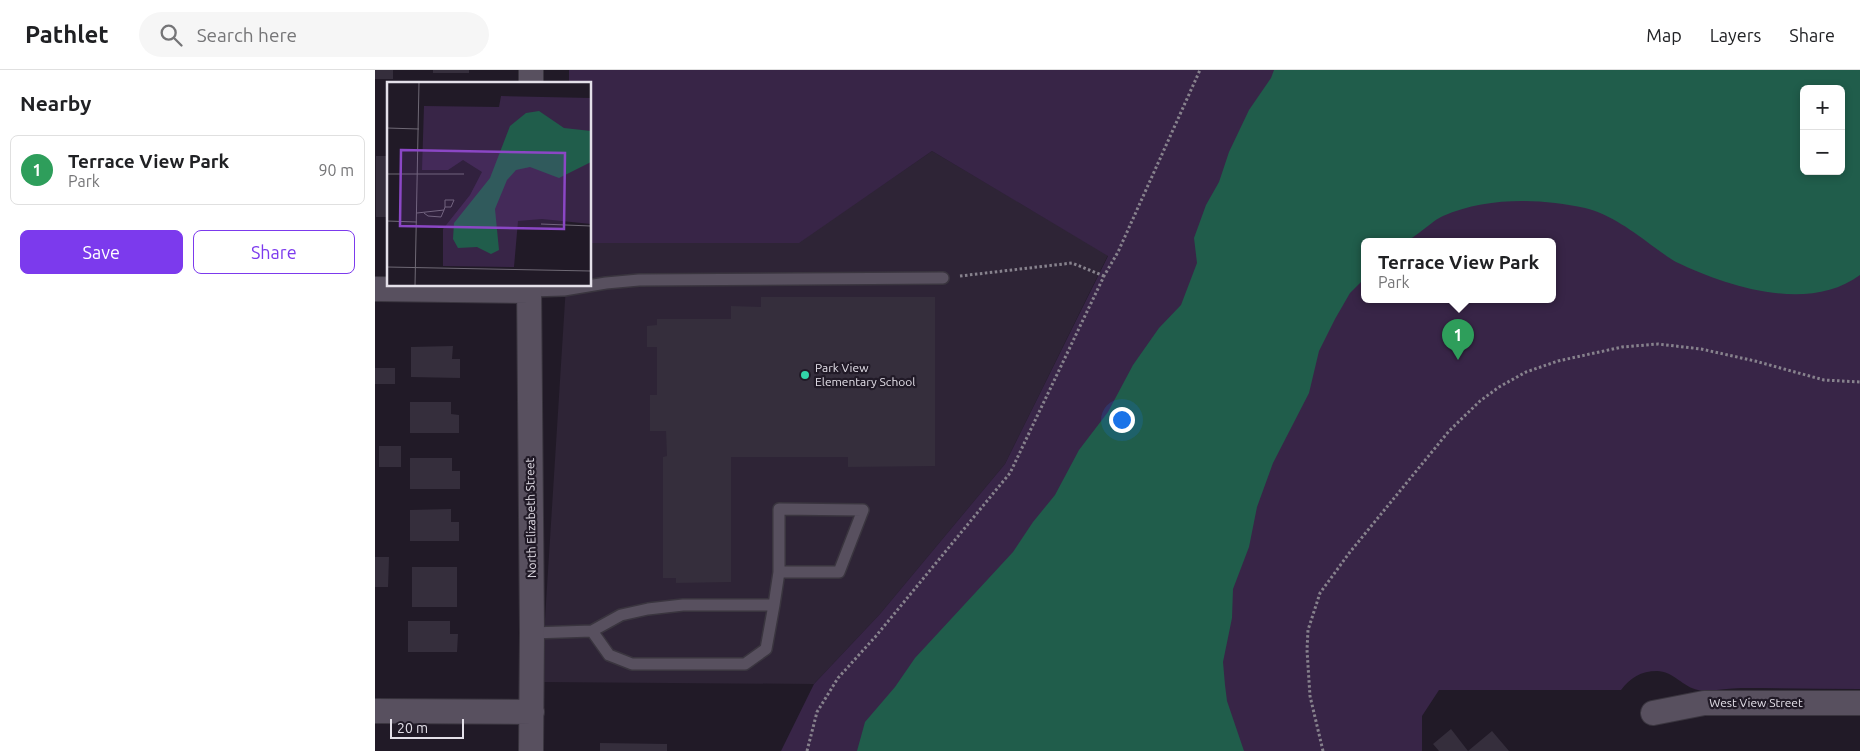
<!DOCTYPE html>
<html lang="en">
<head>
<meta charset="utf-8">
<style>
	body { margin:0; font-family:Ubuntu,sans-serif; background:#f6f6f6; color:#202124 }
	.controls { position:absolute; right:15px; top:15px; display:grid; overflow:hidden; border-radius:8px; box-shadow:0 2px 8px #0003 }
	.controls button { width:45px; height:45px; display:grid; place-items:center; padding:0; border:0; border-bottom:1px solid #e0e0e0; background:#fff; color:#202124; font:25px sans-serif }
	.scale { position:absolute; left:15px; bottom:12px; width:74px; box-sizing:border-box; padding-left:5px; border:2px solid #e4e0e9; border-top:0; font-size:14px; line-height:18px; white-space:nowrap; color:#e4e0e9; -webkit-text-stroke:4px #211a27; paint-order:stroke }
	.you { position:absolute; left:746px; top:349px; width:18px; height:18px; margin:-12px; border:4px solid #fff; border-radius:50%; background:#1a73e8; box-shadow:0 0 0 8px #1a73e833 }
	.badge { display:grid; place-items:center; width:32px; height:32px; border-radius:50%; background:#7c3aed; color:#fff; font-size:16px; font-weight:700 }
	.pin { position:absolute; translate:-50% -41px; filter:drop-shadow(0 1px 2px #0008) }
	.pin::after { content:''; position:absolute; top:26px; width:18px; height:15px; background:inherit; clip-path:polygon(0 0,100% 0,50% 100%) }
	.popup { position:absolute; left:986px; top:168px; width:195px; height:65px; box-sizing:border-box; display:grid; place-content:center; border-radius:8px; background:#fff; filter:drop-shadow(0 1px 4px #0005); font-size:16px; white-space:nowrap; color:#757577 }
	.popup b { font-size:19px; color:#202124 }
	.popup::after { content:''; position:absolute; left:50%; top:100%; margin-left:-10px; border:10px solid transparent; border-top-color:#fff }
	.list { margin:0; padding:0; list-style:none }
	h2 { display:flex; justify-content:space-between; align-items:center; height:65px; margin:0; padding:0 20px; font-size:21px }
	h2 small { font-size:16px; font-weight:400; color:#757577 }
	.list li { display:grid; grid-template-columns:32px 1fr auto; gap:15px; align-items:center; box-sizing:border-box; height:70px; margin:0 10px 10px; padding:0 10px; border:1px solid #e0e0e0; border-radius:8px }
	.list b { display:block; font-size:19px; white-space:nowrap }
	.list p { margin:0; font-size:16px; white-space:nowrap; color:#757577 }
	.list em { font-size:16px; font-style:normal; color:#757577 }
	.actions { display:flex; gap:10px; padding:15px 20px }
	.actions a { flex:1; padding:11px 0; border:1px solid #7c3aed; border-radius:8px; text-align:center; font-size:18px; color:#7c3aed }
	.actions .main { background:#7c3aed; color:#fff }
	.icon { flex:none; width:28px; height:28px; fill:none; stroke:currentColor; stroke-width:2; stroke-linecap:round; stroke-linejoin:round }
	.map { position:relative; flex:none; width:1485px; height:681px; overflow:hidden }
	header { display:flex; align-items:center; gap:30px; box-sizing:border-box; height:70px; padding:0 25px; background:#fff; border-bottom:1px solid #e0e0e0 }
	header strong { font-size:24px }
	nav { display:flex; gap:28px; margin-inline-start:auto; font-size:18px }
	.search { width:350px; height:45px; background:#f6f6f6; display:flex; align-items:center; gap:12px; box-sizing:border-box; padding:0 18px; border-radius:28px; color:#757577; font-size:19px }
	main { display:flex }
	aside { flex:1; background:#fff }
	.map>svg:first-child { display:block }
	.built { fill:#2e2436 }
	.green { fill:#382547; fill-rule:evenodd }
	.water { fill:#205d4b; fill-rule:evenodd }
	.building { fill:#352e3c }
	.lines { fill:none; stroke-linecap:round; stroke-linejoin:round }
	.service-casing { stroke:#3a353f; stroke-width:14 }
	.minor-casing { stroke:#3a353f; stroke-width:26 }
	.path { stroke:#87828d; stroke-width:3; stroke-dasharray:2.5 2.5; stroke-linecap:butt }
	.service { stroke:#58505f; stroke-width:11 }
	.minor { stroke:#58505f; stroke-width:24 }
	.poi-dot { fill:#32d4a9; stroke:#211a27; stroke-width:2 }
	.labels { text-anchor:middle; stroke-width:4.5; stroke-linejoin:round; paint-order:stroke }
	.poi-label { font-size:12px; fill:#e4e0e9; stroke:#211a27; text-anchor:start }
	.street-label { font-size:12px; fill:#e4e0e9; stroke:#211a27 }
	.inset-road { fill:none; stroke:#6f6975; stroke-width:1 }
	.view { fill:#8b47c5; fill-opacity:0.15; stroke:#8b47c5; stroke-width:2.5 }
	.inset-edge { fill:none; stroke:#e4e0e9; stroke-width:2.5 }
</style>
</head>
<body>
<header>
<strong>Pathlet</strong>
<div class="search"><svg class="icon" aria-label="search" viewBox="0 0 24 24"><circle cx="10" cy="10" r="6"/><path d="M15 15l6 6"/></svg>Search here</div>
<nav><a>Map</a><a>Layers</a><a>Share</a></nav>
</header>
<main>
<aside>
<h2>Nearby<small></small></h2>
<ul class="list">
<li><span class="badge" style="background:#2e9e5b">1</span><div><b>Terrace View Park</b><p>Park</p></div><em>90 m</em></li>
</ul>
<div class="actions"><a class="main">Save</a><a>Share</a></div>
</aside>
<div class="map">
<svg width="1485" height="681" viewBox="0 0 1485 681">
	<rect width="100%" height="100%" fill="#211a27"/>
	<path class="built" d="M557 81 733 185 630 394 505 544 439 614 166 612 191 215H215V173L424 172Z"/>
	<path class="green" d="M194 0H1485V619C1445 619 1405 618 1366 618 1352 618 1336 622 1323 620 1308 617 1298 601 1282 601 1266 601 1255 608 1246 620H1064L1047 646V681H406L439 614 505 544 630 394 733 186 557 81 424 173H215V14H194ZM1429 19H1466V101H1429ZM989 171H1177V229H989Z"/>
	<path class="water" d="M899 0H1485V205C1434 243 1353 217 1301 192 1294 188 1286 182 1279 177 1259 162 1235 144 1210 138 1165 128 1111 127 1068 146 1058 150 1039 169 1031 171 1022 174 1000 171 989 171V209L975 223 960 249 944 281 934 323 898 393 882 437 874 477 858 519 857 548 848 592 850 615 852 631 869 681H482L490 652 520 617 540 588 638 482 658 452 680 425 704 380 733 342 758 295 784 258 806 235 822 193 819 168 831 135 844 112 854 82 874 40 896 8ZM1429 19H1466V101H1429Z"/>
	<path class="building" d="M0 0H18V9H0Z
		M58 0H94V3H58Z
		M1 86H14V147H1Z
		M386 227H560V396L473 397V387H356V512L301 513V508H288V387L292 386 291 361H275V325H282V277H272V256L282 255V249H356V236L386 237Z
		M78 276 77 289H85V308L36 307V277Z
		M0 298H20V314H0Z
		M35 332H76V344L84 345V363H35Z
		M4 376H26V397H4Z
		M35 388H77V401H85V419H35Z
		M76 439V452H84V471H35V440Z
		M0 487H14L13 517H0Z
		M37 497H82V537H37Z
		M33 551H75V564H83L82 582H33Z
		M1076 659 1093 681 1117 661 1134 681H1064L1058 674Z
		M225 673 292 674V681H225Z"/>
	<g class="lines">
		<defs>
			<path id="service" d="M154 221 189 220 231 213 264 210 568 208
				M399 535 404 502H464L488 440 404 439V502
				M157 563 217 561 246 545 273 539 308 535H399L391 579 370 594H257L234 585 217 561"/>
			<path id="minor" d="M156 14V0
				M154 215 157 563 156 681
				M0 219 154 221
				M0 641 157 642
				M1278 643 1329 633H1485"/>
		</defs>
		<use href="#service" class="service-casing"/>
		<use href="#minor" class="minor-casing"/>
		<path class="path" d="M585 206 697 193 729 206
			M432 681 442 642 463 608 501 566 635 403 729 206 743 182 825 0
			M948 681 935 626 932 580 933 560 945 523 975 482 1074 361 1105 331 1124 317 1151 302 1183 291 1247 277 1283 274 1326 279 1380 291 1449 310 1485 312"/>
		<use href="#service" class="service"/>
		<use href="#minor" class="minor"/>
	</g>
	<circle class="poi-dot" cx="430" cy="305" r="5"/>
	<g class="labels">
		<g class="poi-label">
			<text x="440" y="302">Park View<tspan x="440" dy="14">Elementary School</tspan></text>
		</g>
		<g class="street-label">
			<text transform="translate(156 448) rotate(-91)" y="4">North Elizabeth Street</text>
			<text x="1381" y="637">West View Street</text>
		</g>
	</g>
	<g transform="translate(12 12)">
		<rect width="204" height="204" fill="#211a27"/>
		<path d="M114 14 204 16V142L155 137 131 139 127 185 56 184V147L83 113 95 90 76 78 61 88H35L37 24 112 25Z" fill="#382547"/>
		<path d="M152 29 177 46 204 49V80L172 96 143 85 129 88 120 98 108 127 112 168 104 172 90 165 71 166 66 157 67 141 103 96 123 44 139 31Z" fill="#205d4b"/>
		<path class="inset-road" d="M45 0H64M0 46 32 47M0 92H77M57 128 58 125H64L67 118H58V125M30 131 57 128 54 135 41 134 37 131M0 139 30 140M154 142 204 144M0 185 204 189M28 204 32 0"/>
		<path class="view" d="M14 68 178 71 177 147 13 144Z"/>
		<rect width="204" height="204" class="inset-edge"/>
	</g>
</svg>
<div class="controls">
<button>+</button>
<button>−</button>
</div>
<div class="scale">20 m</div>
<div class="you"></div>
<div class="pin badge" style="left:1083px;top:290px;background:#2e9e5b">1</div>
<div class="popup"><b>Terrace View Park</b>Park</div>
</div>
</main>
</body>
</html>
